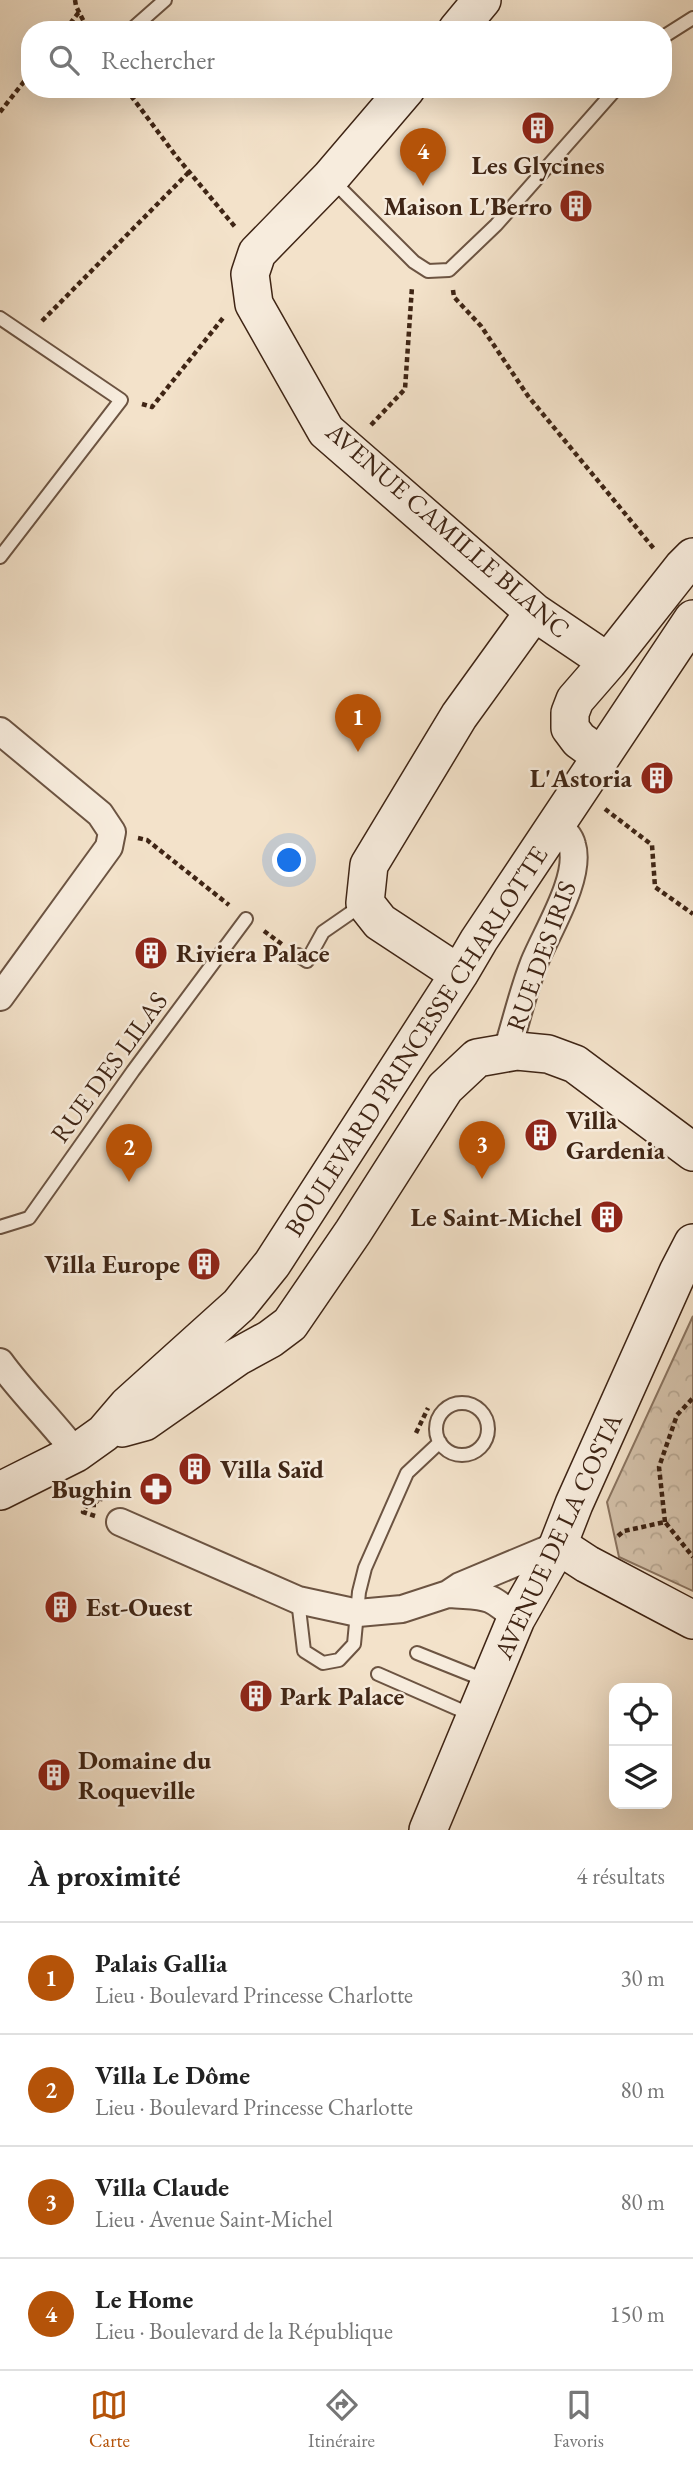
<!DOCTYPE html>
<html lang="fr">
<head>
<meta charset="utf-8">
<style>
	body { margin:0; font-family:"EB Garamond",serif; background:#f2f2f2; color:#222 }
	.controls { position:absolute; right:21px; bottom:21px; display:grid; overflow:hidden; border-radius:14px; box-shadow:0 7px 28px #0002 }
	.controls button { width:63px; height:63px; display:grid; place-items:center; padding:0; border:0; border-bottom:2px solid #e0e0e0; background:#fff; color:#222; font:35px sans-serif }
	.you { position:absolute; left:290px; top:861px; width:24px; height:24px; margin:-18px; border:5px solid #fff; border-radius:50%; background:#1a73e8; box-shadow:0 0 0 10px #1a73e833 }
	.badge { display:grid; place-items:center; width:46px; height:46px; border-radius:50%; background:#b45309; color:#fff; font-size:23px; font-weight:700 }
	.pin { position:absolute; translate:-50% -58px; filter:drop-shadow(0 2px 4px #0008) }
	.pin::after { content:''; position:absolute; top:37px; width:24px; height:21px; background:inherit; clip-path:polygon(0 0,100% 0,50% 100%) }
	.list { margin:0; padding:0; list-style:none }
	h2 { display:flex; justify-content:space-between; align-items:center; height:91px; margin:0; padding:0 28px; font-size:30px }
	h2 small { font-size:23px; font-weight:400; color:#767676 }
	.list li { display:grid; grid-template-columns:46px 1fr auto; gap:21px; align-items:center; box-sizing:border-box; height:112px; padding:0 28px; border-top:2px solid #e0e0e0 }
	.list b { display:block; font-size:26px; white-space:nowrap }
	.list p { margin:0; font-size:23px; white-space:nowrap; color:#767676 }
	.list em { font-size:23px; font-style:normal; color:#767676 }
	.icon { flex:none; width:38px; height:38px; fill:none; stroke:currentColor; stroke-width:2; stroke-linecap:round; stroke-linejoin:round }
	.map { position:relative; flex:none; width:693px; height:1830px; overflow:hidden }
	.search { position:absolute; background:#fff; box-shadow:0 7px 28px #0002; left:21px; right:21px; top:21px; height:77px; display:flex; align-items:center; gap:18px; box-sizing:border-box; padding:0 24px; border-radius:28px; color:#767676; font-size:26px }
	.sheet { height:539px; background:#fff }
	nav { display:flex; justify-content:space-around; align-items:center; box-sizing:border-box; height:98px; border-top:2px solid #e0e0e0; background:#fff; font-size:19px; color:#767676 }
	nav a { display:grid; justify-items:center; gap:4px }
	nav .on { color:#b45309 }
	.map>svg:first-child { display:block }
	.park { fill:url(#park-crowns); stroke:#8a7460; stroke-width:2 }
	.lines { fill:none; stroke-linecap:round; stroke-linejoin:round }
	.lane-casing { stroke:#6c5442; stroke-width:16 }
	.street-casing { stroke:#6c5442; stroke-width:30 }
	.secondary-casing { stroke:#3f2515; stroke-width:40 }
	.path { stroke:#3f2515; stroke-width:4.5; stroke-dasharray:5 3.5; stroke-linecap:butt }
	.lane { stroke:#f7ecdd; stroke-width:12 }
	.street { stroke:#f7ecdd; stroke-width:26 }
	.secondary { stroke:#f7ecdd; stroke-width:37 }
	.labels { text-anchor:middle; stroke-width:5; stroke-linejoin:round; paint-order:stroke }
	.poi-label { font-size:26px; font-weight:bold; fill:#3f2515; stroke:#f7ecdd; text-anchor:start }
	.street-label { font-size:26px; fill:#3f2515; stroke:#f7ecdd }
</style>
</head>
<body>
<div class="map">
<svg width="693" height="1830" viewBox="0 0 693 1830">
	<defs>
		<pattern id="park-crowns" width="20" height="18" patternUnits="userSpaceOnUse" patternTransform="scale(1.75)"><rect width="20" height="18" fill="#d4c2ab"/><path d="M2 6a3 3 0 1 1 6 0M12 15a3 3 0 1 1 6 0" fill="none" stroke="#b7a792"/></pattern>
	</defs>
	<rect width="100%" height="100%" fill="#f3e2ca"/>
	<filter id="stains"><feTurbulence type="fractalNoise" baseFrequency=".00286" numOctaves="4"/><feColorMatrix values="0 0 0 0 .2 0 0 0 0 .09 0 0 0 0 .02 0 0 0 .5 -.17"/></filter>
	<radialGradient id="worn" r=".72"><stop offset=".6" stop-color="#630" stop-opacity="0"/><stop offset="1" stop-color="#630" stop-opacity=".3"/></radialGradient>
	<path class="park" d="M693 1316V1591L619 1557 607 1502Z"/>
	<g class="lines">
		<defs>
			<path id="lane" d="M131 30 165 0
				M663 37 693 18
				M333 181 414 262 428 271 449 270 496 225 616 89
				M0 318 121 400 0 557
				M298 955 307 961 323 932 362 905
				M0 1227 29 1218 133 1071 246 919
				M436 1429a26 26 0 1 1 52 0a26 26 0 1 1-52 0Z
				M298 1600 304 1651 323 1663 339 1660 354 1644 359 1592 365 1568 407 1473 440 1442
				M417 1653 487 1681
				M378 1674 474 1716"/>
			<path id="street" d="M0 731 100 814 112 832 109 847 0 997
				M507 1051C516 1022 523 991 534 963 546 933 582 877 572 845 570 836 563 830 556 824
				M0 1362C23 1394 52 1421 76 1453
				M120 1522 298 1600 358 1613 402 1609 448 1594 460 1586 558 1545
				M450 1594C486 1597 489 1593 516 1619"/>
			<path id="secondary" d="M457 30 482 0
				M406 89 330 178 257 253 250 274 254 304 326 431 534 612 608 662
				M601 756 579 740 570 728V713L575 700 608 662 683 567 693 557
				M459 974 380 922 365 903 369 865 459 716 534 612
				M122 1428 144 1422 237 1357 270 1339 290 1324 353 1232 445 1088 477 1058 517 1051 548 1054 575 1064 693 1152
				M0 1491 76 1453 104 1433 128 1405 239 1305 272 1264 459 974 479 940 693 619
				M558 1545 587 1564 693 1620
				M428 1830 516 1619 558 1545 574 1504 678 1272 693 1243"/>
		</defs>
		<use href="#lane" class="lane-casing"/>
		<use href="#street" class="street-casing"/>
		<use href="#secondary" class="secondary-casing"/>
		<path class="path" d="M75 0 76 6 88 30
			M65 30 79 12
			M126 89 176 156 236 228
			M0 112 30 74
			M453 290 454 297 481 326 528 396 655 550
			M42 321 189 172
			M142 404 152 407 223 318
			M371 425 405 389 412 287
			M605 809 652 845 655 887 693 914
			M138 838 147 840 229 905
			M264 931 283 945
			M416 1433 428 1408
			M77 1488 99 1502
			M100 1501 101 1497 97 1492 100 1487 108 1492 109 1496
			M95 1516 83 1512 87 1505H96
			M665 1522 659 1467 677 1415 693 1398
			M618 1536 624 1531 665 1522 693 1557"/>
		<use href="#lane" class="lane"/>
		<use href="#street" class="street"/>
		<use href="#secondary" class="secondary"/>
	</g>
	<defs>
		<symbol id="building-disc" viewBox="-11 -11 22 22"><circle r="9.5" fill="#8f2418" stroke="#f7ecdd"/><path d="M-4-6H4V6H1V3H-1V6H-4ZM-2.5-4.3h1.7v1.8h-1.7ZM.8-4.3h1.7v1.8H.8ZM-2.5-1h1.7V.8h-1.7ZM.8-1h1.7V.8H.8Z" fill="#fff"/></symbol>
		<symbol id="pharmacy-disc" viewBox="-11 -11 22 22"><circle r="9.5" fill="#8f2418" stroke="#f7ecdd"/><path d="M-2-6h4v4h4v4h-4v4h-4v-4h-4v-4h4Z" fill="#fff"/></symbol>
	</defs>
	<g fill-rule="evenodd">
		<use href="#building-disc" x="519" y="109" width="38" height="38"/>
		<use href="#building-disc" x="557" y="187" width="38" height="38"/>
		<use href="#building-disc" x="638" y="759" width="38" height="38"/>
		<use href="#building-disc" x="132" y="934" width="38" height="38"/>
		<use href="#building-disc" x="522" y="1116" width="38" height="38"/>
		<use href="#building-disc" x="588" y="1198" width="38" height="38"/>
		<use href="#building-disc" x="185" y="1245" width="38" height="38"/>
		<use href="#building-disc" x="176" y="1450" width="38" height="38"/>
		<use href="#pharmacy-disc" x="137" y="1470" width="38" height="38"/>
		<use href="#building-disc" x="42" y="1588" width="38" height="38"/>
		<use href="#building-disc" x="237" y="1677" width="38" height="38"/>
		<use href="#building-disc" x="35" y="1756" width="38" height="38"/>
	</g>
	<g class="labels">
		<g class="poi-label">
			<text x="538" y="174" text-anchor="middle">Les Glycines</text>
			<text x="552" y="215" text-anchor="end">Maison L'Berro</text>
			<text x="632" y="787" text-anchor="end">L'Astoria</text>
			<text x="176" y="962">Riviera Palace</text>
			<text x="566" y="1129">Villa<tspan x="566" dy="30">Gardenia</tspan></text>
			<text x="582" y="1226" text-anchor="end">Le Saint-Michel</text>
			<text x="180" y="1273" text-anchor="end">Villa Europe</text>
			<text x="220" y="1478">Villa Saïd</text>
			<text x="132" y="1498" text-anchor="end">Bughin</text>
			<text x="86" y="1616">Est-Ouest</text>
			<text x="280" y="1705">Park Palace</text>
			<text x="78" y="1769">Domaine du<tspan x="78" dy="30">Roqueville</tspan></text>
		</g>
		<g class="street-label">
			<text transform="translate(448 530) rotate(41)" y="9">AVENUE CAMILLE BLANC</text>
			<text transform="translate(541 956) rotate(-70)" y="9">RUE DES IRIS</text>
			<text transform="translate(416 1041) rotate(-57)" y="9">BOULEVARD PRINCESSE CHARLOTTE</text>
			<text transform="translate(109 1067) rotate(-54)" y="9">RUE DES LILAS</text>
			<text transform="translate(558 1536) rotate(-65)" y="9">AVENUE DE LA COSTA</text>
		</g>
	</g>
	<rect width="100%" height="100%" filter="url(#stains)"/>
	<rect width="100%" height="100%" fill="url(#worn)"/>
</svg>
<div class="controls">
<button><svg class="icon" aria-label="locate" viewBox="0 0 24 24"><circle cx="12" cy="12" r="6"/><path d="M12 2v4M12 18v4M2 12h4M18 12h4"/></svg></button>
<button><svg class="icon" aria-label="layers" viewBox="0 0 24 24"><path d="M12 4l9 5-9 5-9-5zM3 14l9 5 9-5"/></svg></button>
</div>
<div class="you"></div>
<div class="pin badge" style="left:358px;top:752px">1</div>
<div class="pin badge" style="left:129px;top:1182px">2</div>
<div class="pin badge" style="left:482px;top:1179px">3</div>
<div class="pin badge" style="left:423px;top:186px">4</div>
<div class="search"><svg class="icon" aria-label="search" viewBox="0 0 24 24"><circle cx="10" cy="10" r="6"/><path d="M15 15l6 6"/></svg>Rechercher</div>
</div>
<section class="sheet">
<h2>À proximité<small>4 résultats</small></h2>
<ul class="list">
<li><span class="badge">1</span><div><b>Palais Gallia</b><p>Lieu · Boulevard Princesse Charlotte</p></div><em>30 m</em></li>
<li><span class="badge">2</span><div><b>Villa Le Dôme</b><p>Lieu · Boulevard Princesse Charlotte</p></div><em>80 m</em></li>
<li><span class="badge">3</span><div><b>Villa Claude</b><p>Lieu · Avenue Saint-Michel</p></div><em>80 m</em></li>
<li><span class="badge">4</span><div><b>Le Home</b><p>Lieu · Boulevard de la République</p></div><em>150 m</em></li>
</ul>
</section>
<nav>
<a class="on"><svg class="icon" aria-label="map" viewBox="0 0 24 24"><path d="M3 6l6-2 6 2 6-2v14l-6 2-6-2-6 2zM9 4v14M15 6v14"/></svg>Carte</a>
<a><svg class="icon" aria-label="directions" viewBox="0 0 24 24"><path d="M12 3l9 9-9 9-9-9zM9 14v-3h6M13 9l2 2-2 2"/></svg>Itinéraire</a>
<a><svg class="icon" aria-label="saved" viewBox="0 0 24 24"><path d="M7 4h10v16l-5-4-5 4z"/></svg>Favoris</a>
</nav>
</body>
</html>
